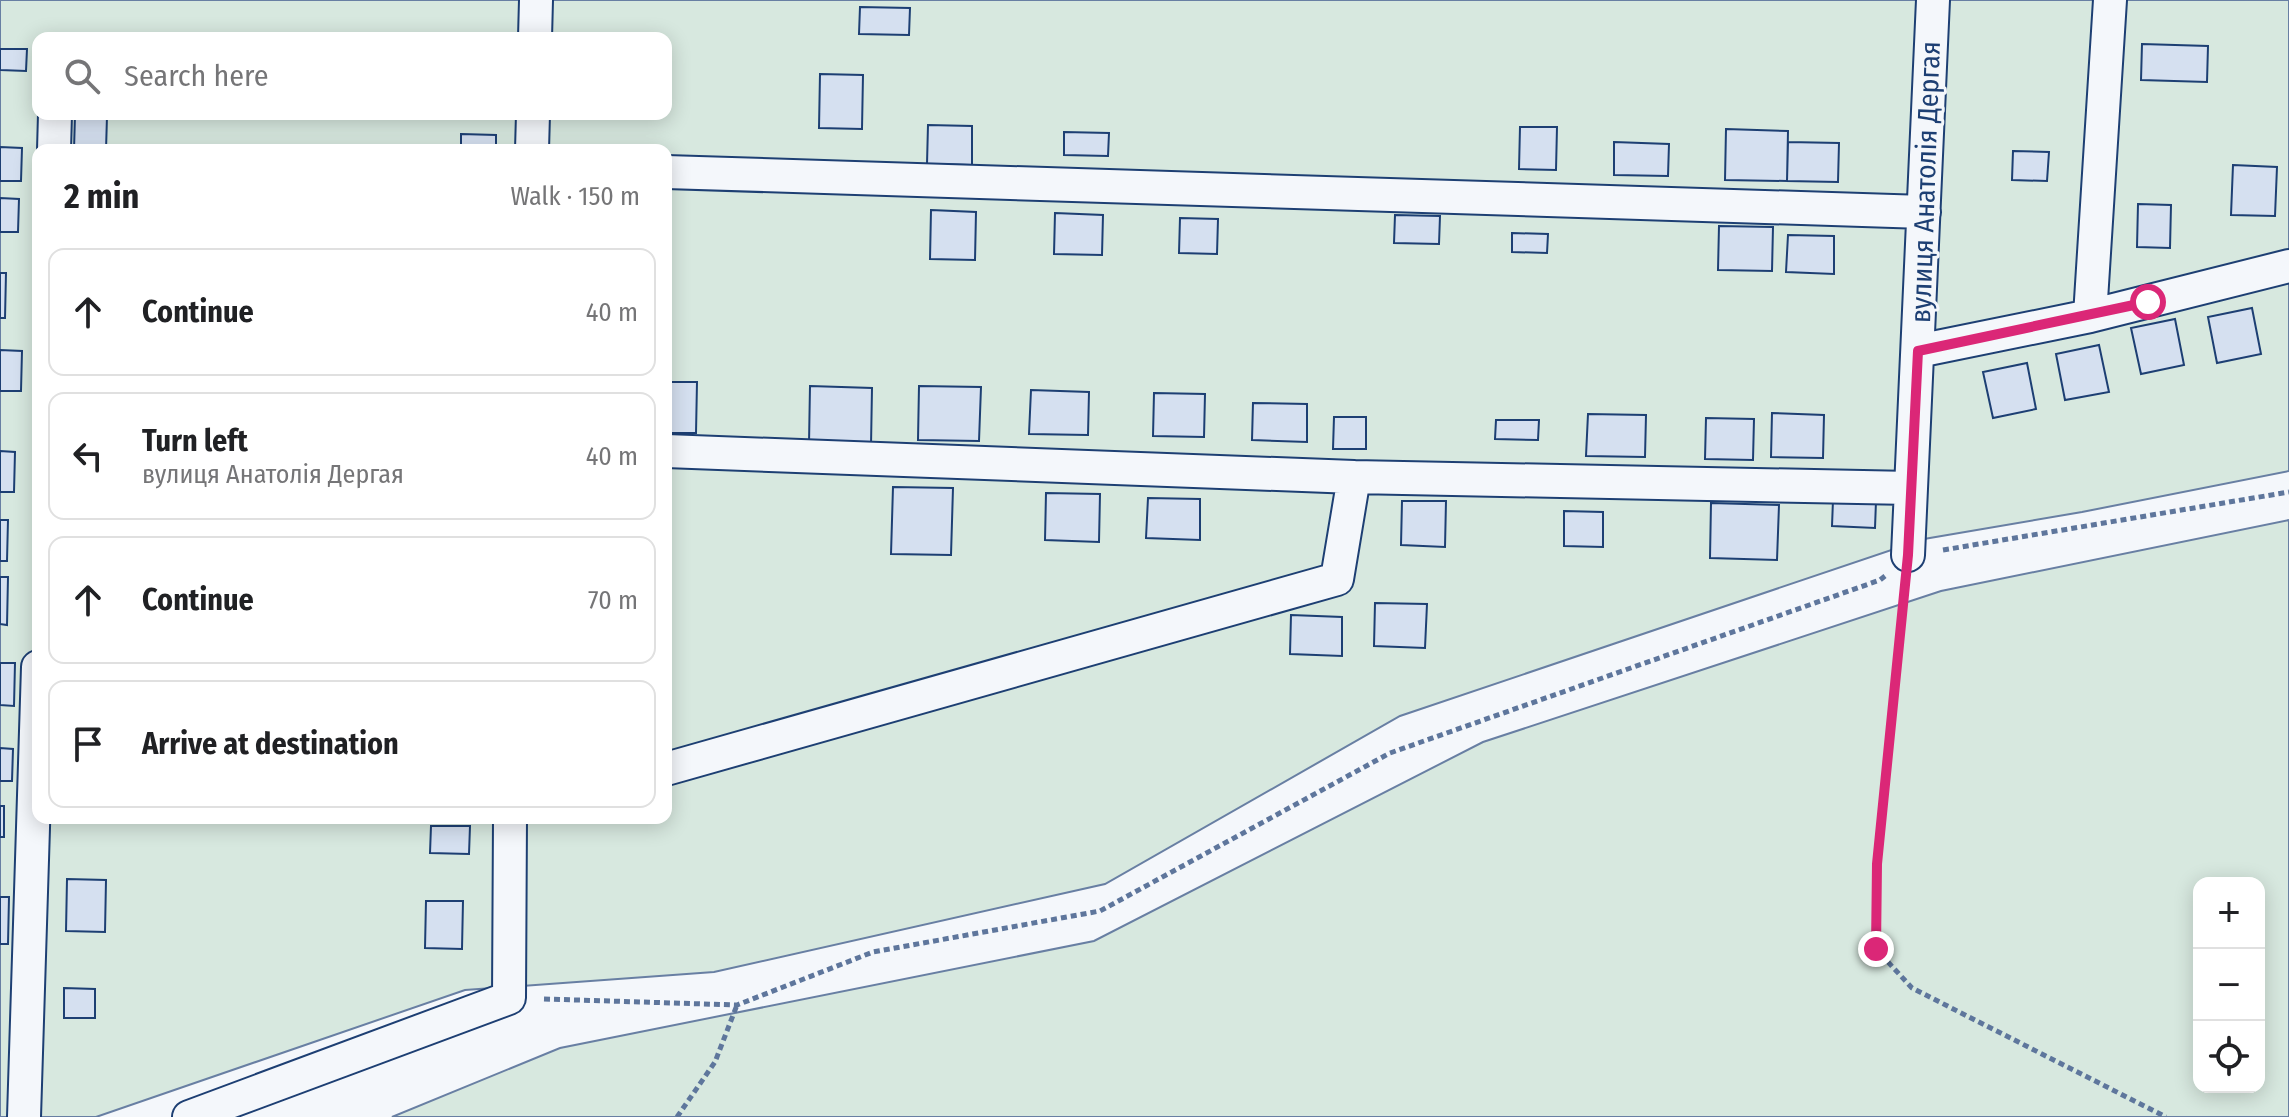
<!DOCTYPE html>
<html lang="en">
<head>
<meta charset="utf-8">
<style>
	body { margin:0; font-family:"Fira Sans Condensed",sans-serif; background:#f2f2f2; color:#202124 }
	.controls { position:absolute; right:24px; bottom:24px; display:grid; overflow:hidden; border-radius:16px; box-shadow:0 4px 20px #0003 }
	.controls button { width:72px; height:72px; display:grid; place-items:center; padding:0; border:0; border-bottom:2px solid #e0e0e0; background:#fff; color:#202124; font:40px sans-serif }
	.stop { position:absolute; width:24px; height:24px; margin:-18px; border:6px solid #db2777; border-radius:50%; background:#fff }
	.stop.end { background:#db2777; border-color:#fff; box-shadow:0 2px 8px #0008 }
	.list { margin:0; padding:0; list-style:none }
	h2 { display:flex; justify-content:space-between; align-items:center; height:104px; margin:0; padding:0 32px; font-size:34px }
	h2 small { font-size:26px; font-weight:400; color:#757577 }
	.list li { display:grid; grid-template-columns:52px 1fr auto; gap:24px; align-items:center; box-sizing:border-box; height:128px; margin:0 16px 16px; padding:0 16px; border:2px solid #e0e0e0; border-radius:16px }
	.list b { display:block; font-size:30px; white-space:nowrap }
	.list p { margin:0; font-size:26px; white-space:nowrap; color:#757577 }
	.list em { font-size:26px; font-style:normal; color:#757577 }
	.icon { flex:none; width:44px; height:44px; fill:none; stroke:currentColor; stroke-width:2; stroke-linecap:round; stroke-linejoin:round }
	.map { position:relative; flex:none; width:2289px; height:1117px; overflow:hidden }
	.search { position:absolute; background:#fff; box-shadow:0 4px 20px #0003; left:32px; top:32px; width:640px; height:88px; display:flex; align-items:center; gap:20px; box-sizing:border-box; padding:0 28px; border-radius:16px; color:#757577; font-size:30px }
	.panel { position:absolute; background:#fff; box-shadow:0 4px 20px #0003; left:32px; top:144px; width:640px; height:680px; border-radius:16px }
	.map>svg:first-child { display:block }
	.green { fill:#d7e8df; stroke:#687fa3; stroke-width:2; fill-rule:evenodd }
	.building { fill:#d5e0f0; stroke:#1d3f73; stroke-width:2 }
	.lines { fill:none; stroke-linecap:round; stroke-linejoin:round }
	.street-casing { stroke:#1d3f73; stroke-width:36 }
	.path { stroke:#5e769c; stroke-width:5; stroke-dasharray:6 4; stroke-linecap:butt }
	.street { stroke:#f4f7fb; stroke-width:32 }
	.route { stroke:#db2777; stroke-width:10 }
	.labels { text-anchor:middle; stroke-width:6; stroke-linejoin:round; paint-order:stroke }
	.street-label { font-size:28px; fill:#1d3f73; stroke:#f4f7fb }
</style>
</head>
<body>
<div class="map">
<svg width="2289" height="1117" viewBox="0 0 2289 1117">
	<rect width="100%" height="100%" fill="#f4f7fb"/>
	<path class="green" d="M0 0H2289V471L2082 512 1924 539 1400 716 1105 884 714 972 465 990 96 1117H0ZM38 38H666V114H38ZM38 150H666V818H38Z
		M2289 520V1117H392L560 1048 1094 941 1483 742 1941 591ZM2199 883H2259V1087H2199Z"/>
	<path class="building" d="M860 7 910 8 909 35 859 34Z
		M2142 44 2208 46 2207 82 2141 80Z
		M0 49H27L26 71 0 70Z
		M820 74 863 75 862 129 819 128Z
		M75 115 107 116 106 150H74Z
		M928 125 972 126V165L927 164Z
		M1520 127H1557L1556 170 1519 169Z
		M1726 129 1788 131 1787 181 1725 180Z
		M1064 132 1109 133 1108 156 1064 155Z
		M461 134 496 135V150H461Z
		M1614 142 1669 144 1668 176 1614 175Z
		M1788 142 1839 143 1838 182 1787 181Z
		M0 147 22 148 21 181H0Z
		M2013 151 2049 152 2047 181 2012 180Z
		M2233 165 2277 167 2275 216 2231 215Z
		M0 198 19 199 18 232H0Z
		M2138 204 2171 205 2170 248 2137 247Z
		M931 210 976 212 975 260 930 259Z
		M1055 213 1103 215 1102 255 1054 254Z
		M1395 215 1440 216 1439 244 1394 243Z
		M1180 218 1218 219 1217 254 1179 253Z
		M1719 226 1773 227 1772 271 1718 270Z
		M1512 233 1548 234 1547 253 1512 252Z
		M1788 235 1834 236V274L1786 272Z
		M0 273H6L5 318H0Z
		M2252 308 2261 354 2217 363 2208 317Z
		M2175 319 2184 365 2141 374 2131 328Z
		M2099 345 2109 392 2065 400 2056 354Z
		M0 350 22 351 21 391H0Z
		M2027 363 2036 409 1993 418 1983 372Z
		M666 382H697L696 433H666Z
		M810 386 872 388 871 446 809 444Z
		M919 386 981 387 979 441 918 440Z
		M1031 390 1089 392 1088 435 1029 434Z
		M1154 393 1205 394 1204 437 1153 436Z
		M1253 403 1307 404V442L1252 440Z
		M1772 413 1824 415 1823 458 1771 457Z
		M1588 414 1646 415 1645 457 1586 456Z
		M1334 417H1366V449H1333Z
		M1706 418 1754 419 1753 460 1705 459Z
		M1496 420H1539L1538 440 1495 439Z
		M0 451 15 452 14 492H0Z
		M893 487 953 488 951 555 891 554Z
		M1046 493 1100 494 1099 542 1045 540Z
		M1148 498 1200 499V540L1146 538Z
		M1833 500 1876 501 1875 528 1832 526Z
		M1402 501H1446L1445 547 1401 545Z
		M1711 503 1779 505 1777 560 1710 558Z
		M1564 511 1603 512V547L1564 546Z
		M0 520H8L7 561H0Z
		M0 577H8L7 625 0 624Z
		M1375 603 1427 604 1425 648 1374 646Z
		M1291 615 1342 617V656L1290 654Z
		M0 663H15L14 706 0 705Z
		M0 748 13 749 12 781H0Z
		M0 806H4V837H0Z
		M431 826H470L469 854 430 853Z
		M67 879 106 880 105 932 66 931Z
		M0 897H9L8 944H0Z
		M426 901H463L462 949 425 948Z
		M64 988 95 989V1018H64Z"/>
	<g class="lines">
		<defs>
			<path id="street" d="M535 38 536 0
				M54 150 55 114
				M532 150 533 114
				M666 172 1924 212
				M2090 316 2110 0
				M1918 351 2090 316 2289 266
				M666 451 1354 477
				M1908 555 1933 0
				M666 769 1337 579 1354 477 1911 488
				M24 1117 38 667
				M189 1117 509 998 510 818"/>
		</defs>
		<use href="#street" class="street-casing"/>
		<path class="path" d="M1943 550 2289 492
			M1905 588 1877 864 1876 949 1912 988 2166 1117
			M544 999 737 1005 873 952 1100 911 1390 753 1880 580 1885 576
			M677 1117 715 1062 737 1005"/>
		<use href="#street" class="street"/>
	</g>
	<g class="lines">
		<path class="route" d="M1876 949 1877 864 1908 555 1918 351 2148 302"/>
	</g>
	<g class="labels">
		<g class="street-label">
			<text transform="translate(1925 182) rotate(-88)" y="10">вулиця Анатолія Дергая</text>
		</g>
	</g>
</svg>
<div class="controls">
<button>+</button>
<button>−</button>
<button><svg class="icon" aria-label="locate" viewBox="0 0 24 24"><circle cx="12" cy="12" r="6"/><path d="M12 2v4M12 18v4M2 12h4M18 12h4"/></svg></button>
</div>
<div class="stop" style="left:2148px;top:302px"></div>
<div class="stop end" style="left:1876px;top:949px"></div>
<div class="search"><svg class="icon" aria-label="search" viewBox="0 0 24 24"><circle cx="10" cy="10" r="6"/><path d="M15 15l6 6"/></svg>Search here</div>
<section class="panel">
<h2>2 min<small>Walk · 150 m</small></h2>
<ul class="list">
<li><svg class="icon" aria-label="ahead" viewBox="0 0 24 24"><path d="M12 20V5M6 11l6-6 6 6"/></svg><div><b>Continue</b></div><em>40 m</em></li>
<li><svg class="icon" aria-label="left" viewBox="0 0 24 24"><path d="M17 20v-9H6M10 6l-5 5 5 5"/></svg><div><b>Turn left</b><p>вулиця Анатолія Дергая</p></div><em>40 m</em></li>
<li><svg class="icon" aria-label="ahead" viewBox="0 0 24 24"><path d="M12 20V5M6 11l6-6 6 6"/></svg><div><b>Continue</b></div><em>70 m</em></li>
<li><svg class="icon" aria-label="arrive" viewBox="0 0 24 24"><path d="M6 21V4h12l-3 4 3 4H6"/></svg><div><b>Arrive at destination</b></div></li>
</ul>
</section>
</div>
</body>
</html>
